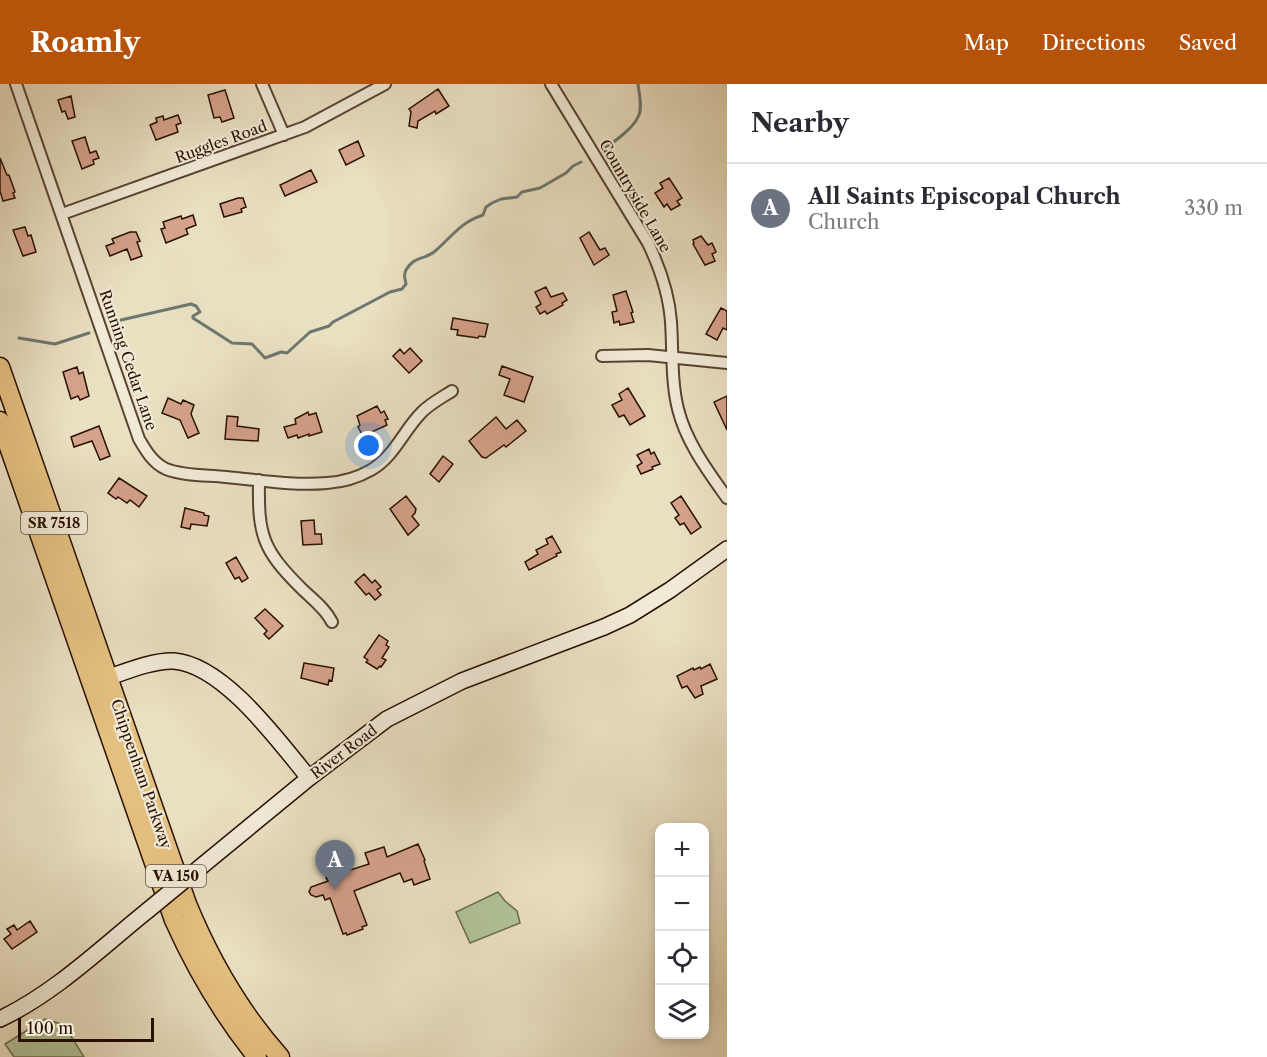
<!DOCTYPE html>
<html lang="en">
<head>
<meta charset="utf-8">
<style>
	body { margin:0; font-family:"Libre Caslon Text",serif; background:#f2f2f3; color:#2b2b33 }
	.controls { position:absolute; right:18px; bottom:18px; display:grid; overflow:hidden; border-radius:12px; box-shadow:0 3px 9px #0003 }
	.controls button { width:54px; height:54px; display:grid; place-items:center; padding:0; border:0; border-bottom:2px solid #e1e1e2; background:#fff; color:#2b2b33; font:30px sans-serif }
	.scale { position:absolute; left:18px; bottom:15px; width:136px; box-sizing:border-box; padding-left:6px; border:3px solid #291001; border-top:0; font-size:16px; line-height:21px; white-space:nowrap; color:#291001; -webkit-text-stroke:4px #f1ead7; paint-order:stroke }
	.you { position:absolute; left:369px; top:362px; width:21px; height:21px; margin:-15px; border:4px solid #fff; border-radius:50%; background:#1a73e8; box-shadow:0 0 0 9px #1a73e833 }
	.badge { display:grid; place-items:center; width:39px; height:39px; border-radius:50%; background:#b45309; color:#fff; font-size:20px; font-weight:700 }
	.pin { position:absolute; translate:-50% -50px; filter:drop-shadow(0 2px 3px #0008) }
	.pin::after { content:''; position:absolute; top:32px; width:21px; height:18px; background:inherit; clip-path:polygon(0 0,100% 0,50% 100%) }
	.list { margin:0; padding:0; list-style:none }
	h2 { display:flex; justify-content:space-between; align-items:center; height:78px; margin:0; padding:0 24px; font-size:26px }
	h2 small { font-size:20px; font-weight:400; color:#7c7c81 }
	.list li { display:grid; grid-template-columns:39px 1fr auto; gap:18px; align-items:center; box-sizing:border-box; height:90px; padding:0 24px; border-top:2px solid #e1e1e2 }
	.list b { display:block; font-size:22px; white-space:nowrap }
	.list p { margin:0; font-size:20px; white-space:nowrap; color:#7c7c81 }
	.list em { font-size:20px; font-style:normal; color:#7c7c81 }
	.icon { flex:none; width:33px; height:33px; fill:none; stroke:currentColor; stroke-width:2; stroke-linecap:round; stroke-linejoin:round }
	.map { position:relative; flex:none; width:727px; height:973px; overflow:hidden }
	header { display:flex; align-items:center; gap:36px; box-sizing:border-box; height:84px; padding:0 30px; background:#b45309; color:#fff }
	header strong { font-size:28px }
	nav { display:flex; gap:33px; margin-inline-start:auto; font-size:21px }
	main { display:flex }
	aside { flex:1; background:#fff }
	.map>svg:first-child { display:block }
	.green { fill:#b0c398; stroke:#6c6a4c; stroke-width:1.5 }
	.lines { fill:none; stroke-linecap:round; stroke-linejoin:round }
	.stream { stroke:#6d7770; stroke-width:3 }
	.building { fill:#d5a28b; stroke:#291001; stroke-width:1.5 }
	.minor-casing { stroke:#594431; stroke-width:14 }
	.secondary-casing { stroke:#291001; stroke-width:18 }
	.trunk-casing { stroke:#291001; stroke-width:21 }
	.minor { stroke:#f1ead7; stroke-width:10 }
	.secondary { stroke:#f1ead7; stroke-width:15 }
	.trunk { stroke:#e4c080; stroke-width:18 }
	.secondary-bridge-casing { stroke:#291001; stroke-width:18; stroke-linecap:butt }
	.secondary-bridge { stroke:#f1ead7; stroke-width:15 }
	.labels { text-anchor:middle; stroke-width:4.5; stroke-linejoin:round; paint-order:stroke }
	.shield { fill:#f1ead7; stroke:#655141; stroke-width:1.5 }
	.shield-label { font-size:14px; font-weight:bold; fill:#291001 }
	.street-label { font-size:15px; fill:#291001; stroke:#f1ead7 }
</style>
</head>
<body>
<header>
<strong>Roamly</strong>
<nav><a>Map</a><a>Directions</a><a>Saved</a></nav>
</header>
<main>
<div class="map">
<svg width="727" height="973" viewBox="0 0 727 973">
	<rect width="100%" height="100%" fill="#e9dfc1"/>
	<filter id="stains"><feTurbulence type="fractalNoise" baseFrequency=".00333" numOctaves="4"/><feColorMatrix values="0 0 0 0 .2 0 0 0 0 .09 0 0 0 0 .02 0 0 0 .5 -.17"/></filter>
	<radialGradient id="worn" r=".72"><stop offset=".6" stop-color="#630" stop-opacity="0"/><stop offset="1" stop-color="#630" stop-opacity=".3"/></radialGradient>
	<path class="green" d="M498 808 505 817 517 827 520 839 470 859 456 828Z
		M45 935 64 941 84 973H14L5 960Z"/>
	<g class="lines">
		<path class="stream" d="M603 64C614 59 633 44 638 33 643 24 639 9 638 0
			M111 241 121 236 191 220 196 222 200 228 193 232V234L232 259 252 260 265 274 281 268 287 269 310 248 329 242 333 238 390 208 402 205 406 200C405 194 403 191 406 186 414 172 424 176 434 168 452 153 459 139 483 131L486 123 492 119 501 115 517 113 522 108 540 104 566 89 573 82 581 78
			M19 254 55 260 89 249"/>
	</g>
	<path class="building" d="M438 5 449 22 436 30 435 27 418 37 417 44 409 42 411 28 409 25Z
		M225 6 234 34 222 38 220 33 214 34 208 11Z
		M71 12 75 33 68 35 65 27 62 28 58 16Z
		M178 31 181 39 176 41 178 48 156 56 150 41 157 38 156 34 163 32 164 36Z
		M85 53 90 69 96 67 99 74 93 76 94 80 82 85 72 57Z
		M358 57 364 72 346 81 339 66Z
		M0 74 7 91H9L15 108 13 109 15 114 3 117 0 107Z
		M311 86 317 98 285 112 280 101Z
		M669 94 682 114 677 117 680 121 671 126 667 120 664 123 655 109 663 104 660 99Z
		M238 114H243L246 123 241 125 242 128 224 133 220 120Z
		M193 131 196 141 186 145 188 150 166 159 161 145 165 144 163 138 181 132 182 135Z
		M25 143 28 152 31 151 36 168 23 172 13 146Z
		M130 148H136L140 157 137 158 142 172 131 176 127 165 110 172 106 162 114 159 112 155Z
		M589 148 600 166 605 164 609 171 594 181 580 154Z
		M701 152 708 161 712 159 716 168 712 170 715 177 705 181 693 160 694 159 693 156Z
		M546 203 551 213 563 209 567 216 562 219 563 221 547 230 545 227 540 230 536 223 541 220 535 208Z
		M626 207 633 228 631 229 634 238 620 241 619 237 614 239 612 228 617 227 613 211Z
		M721 224 727 227V246L723 244 717 256 706 250Z
		M453 234 488 240 485 253 479 252 478 254 457 251 458 246 451 245Z
		M410 264 422 277 409 289 393 272 400 265 404 270Z
		M502 282 533 293 524 318 504 311 510 295 499 291Z
		M77 283 79 290 83 288 89 312 80 316 78 312 71 315 63 288Z
		M628 304 645 332 630 341 624 331 619 333 612 321 622 316 619 310Z
		M727 312V346L714 318Z
		M168 314 181 320 183 316 194 321 191 330 199 349 188 354 180 336 162 329Z
		M377 322 381 329 384 327 388 335 385 336 387 341 363 352 358 343 360 341 357 332Z
		M308 328 309 331 316 329 322 348 309 352V350L298 354 297 351 288 354 284 343 296 340 295 335Z
		M227 332 238 333 237 342 259 345 258 357 225 355Z
		M496 333 506 345 517 336 526 347 506 363 504 361 486 374 482 373 469 357Z
		M99 342 110 372 100 376 92 357 74 363 71 353Z
		M649 365 651 370 654 368 660 380 652 383 653 385 641 390 637 382 642 379 637 371Z
		M443 372 453 380 439 398 430 390Z
		M119 394 147 412 139 423 130 416 127 419 118 413 116 415 108 409Z
		M406 412 416 425 415 429 412 432 419 441 408 451 390 425Z
		M681 412 701 443 691 450 684 439 680 441 675 434 679 431 671 419Z
		M185 424 204 429V431L209 432 207 442 191 440 190 445 181 443Z
		M314 436 315 450H321L322 460 303 461 301 437Z
		M552 452 561 468 556 470 557 472 529 486 525 478 538 470 536 466 548 460 546 455Z
		M236 473 248 494 242 498 239 493 235 495 226 479Z
		M364 490 372 499 375 496 381 503 377 506 381 511 375 516 369 509 366 511 355 498Z
		M265 525 283 542 269 555 264 550 267 547 255 534Z
		M379 551 388 557 386 561 389 563 382 574 386 576 381 583 380 582 377 585 366 578 368 576 364 573Z
		M304 579 334 584 332 597 329 596 328 601 301 594Z
		M710 580 717 595 701 602 703 610 695 614 687 602 682 604 677 592 693 584 694 586 700 583 701 585Z
		M418 760 425 776 424 777 430 795 414 801 412 795 404 798 400 789 354 807 367 841 362 843 363 845 347 851 346 849 343 850 330 814 325 816 323 811 316 813 311 811 309 808 311 803 328 797 326 794 330 787 336 785 344 788 369 780 365 769 384 763 387 773Z
		M30 837 37 848 12 865 4 855 11 850 7 845 14 841 17 846Z"/>
	<g class="lines">
		<defs>
			<path id="minor" d="M16 0 139 355C146 367 153 379 166 385 184 392 207 391 226 393 259 396 294 402 327 399 343 398 357 394 371 386 395 372 403 347 422 328 431 319 441 314 452 307
				M262 0 284 51
				M551 0 648 159C660 184 669 209 671 238 673 267 671 297 678 325 686 358 708 387 727 414
				M62 130 305 43 385 0
				M602 272 648 271 727 279
				M259 396C258 451 262 465 301 504 312 515 325 524 332 538"/>
			<path id="secondary" d="M98 597C120 590 151 576 174 577 224 581 279 658 309 694
				M203 781 309 694 387 635 462 597 604 543 630 531 670 506 727 465
				M0 935C55 909 101 864 147 827"/>
			<path id="trunk" d="M0 283 187 820C210 876 240 928 280 973
				M0 337 174 836C196 885 223 931 257 973"/>
		</defs>
		<use href="#minor" class="minor-casing"/>
		<use href="#secondary" class="secondary-casing"/>
		<use href="#trunk" class="trunk-casing"/>
		<use href="#minor" class="minor"/>
		<use href="#secondary" class="secondary"/>
		<use href="#trunk" class="trunk"/>
		<defs>
			<path id="secondary-bridge" d="M147 827 203 781"/>
		</defs>
		<use href="#secondary-bridge" class="secondary-bridge-casing"/>
		<use href="#secondary-bridge" class="secondary-bridge"/>
	</g>
	<g class="labels">
		<g class="shield">
			<rect x="21" y="428" width="66" height="22" rx="4.5"/>
			<rect x="146" y="781" width="60" height="22" rx="4.5"/>
		</g>
		<g class="shield-label">
			<text x="54" y="444">SR 7518</text>
			<text x="176" y="797">VA 150</text>
		</g>
		<g class="street-label">
			<text transform="translate(221 58) rotate(-20)" y="5">Ruggles Road</text>
			<text transform="translate(635 112) rotate(60)" y="5">Countryside Lane</text>
			<text transform="translate(128 276) rotate(71)" y="5">Running Cedar Lane</text>
			<text transform="translate(344 668) rotate(-37)" y="5">River Road</text>
			<text transform="translate(141 690) rotate(71)" y="5">Chippenham Parkway</text>
		</g>
	</g>
	<rect width="100%" height="100%" filter="url(#stains)"/>
	<rect width="100%" height="100%" fill="url(#worn)"/>
</svg>
<div class="controls">
<button>+</button>
<button>−</button>
<button><svg class="icon" aria-label="locate" viewBox="0 0 24 24"><circle cx="12" cy="12" r="6"/><path d="M12 2v4M12 18v4M2 12h4M18 12h4"/></svg></button>
<button><svg class="icon" aria-label="layers" viewBox="0 0 24 24"><path d="M12 4l9 5-9 5-9-5zM3 14l9 5 9-5"/></svg></button>
</div>
<div class="scale">100 m</div>
<div class="you"></div>
<div class="pin badge" style="left:335px;top:806px;background:#6b7280">A</div>
</div>
<aside>
<h2>Nearby<small></small></h2>
<ul class="list">
<li><span class="badge" style="background:#6b7280">A</span><div><b>All Saints Episcopal Church</b><p>Church</p></div><em>330 m</em></li>
</ul>
</aside>
</main>
</body>
</html>
